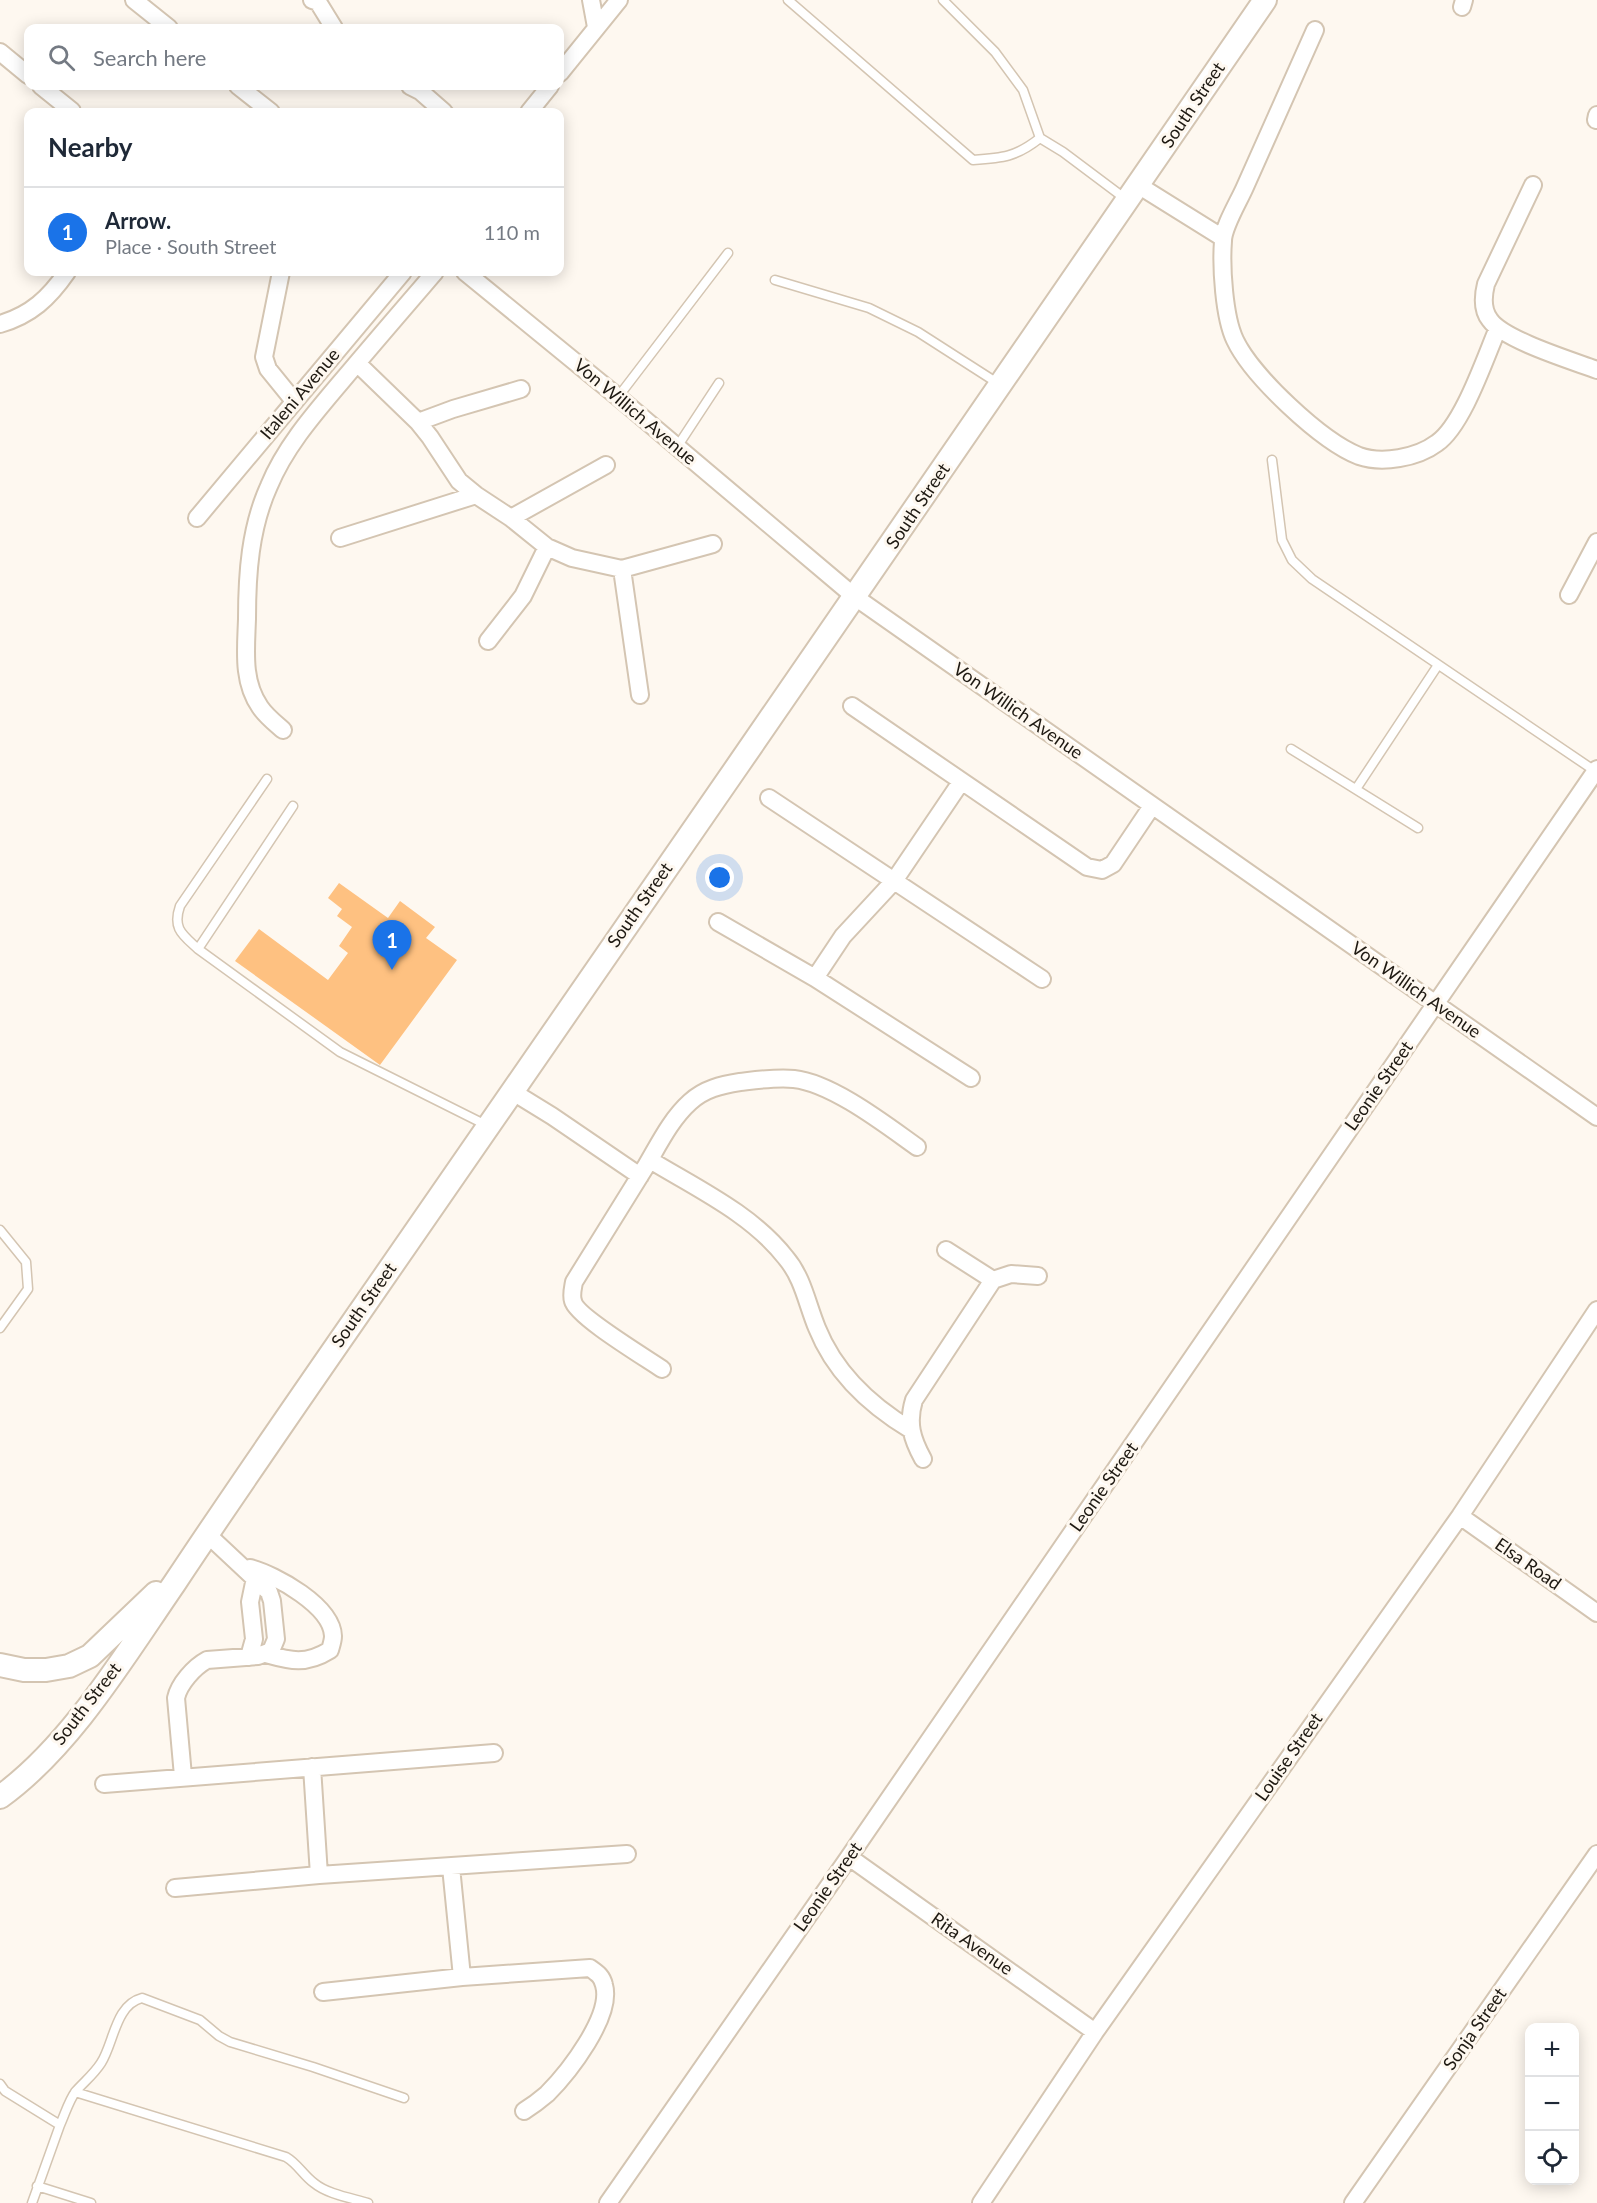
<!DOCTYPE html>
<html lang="en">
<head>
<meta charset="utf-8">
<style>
	body { margin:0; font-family:Lato,sans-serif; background:#f2f2f3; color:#1f2937 }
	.controls { position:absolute; right:18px; bottom:18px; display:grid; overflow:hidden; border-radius:12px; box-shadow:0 3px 15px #0003 }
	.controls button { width:54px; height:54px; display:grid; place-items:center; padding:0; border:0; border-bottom:2px solid #e0e1e3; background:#fff; color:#1f2937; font:30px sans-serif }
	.you { position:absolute; left:720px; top:878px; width:21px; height:21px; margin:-15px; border:4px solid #fff; border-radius:50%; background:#1a73e8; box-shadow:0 0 0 9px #1a73e833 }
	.badge { display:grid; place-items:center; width:39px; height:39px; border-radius:50%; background:#1a73e8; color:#fff; font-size:20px; font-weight:700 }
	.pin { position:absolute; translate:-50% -50px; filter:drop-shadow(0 2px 3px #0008) }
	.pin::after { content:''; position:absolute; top:32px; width:21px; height:18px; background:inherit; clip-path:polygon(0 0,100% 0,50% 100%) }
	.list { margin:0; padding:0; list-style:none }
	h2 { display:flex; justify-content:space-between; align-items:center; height:78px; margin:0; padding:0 24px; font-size:26px }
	h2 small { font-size:20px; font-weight:400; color:#747a83 }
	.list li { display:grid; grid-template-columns:39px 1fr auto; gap:18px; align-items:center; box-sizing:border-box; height:90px; padding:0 24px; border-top:2px solid #e0e1e3 }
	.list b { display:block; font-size:22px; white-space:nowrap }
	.list p { margin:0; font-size:20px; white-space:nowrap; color:#747a83 }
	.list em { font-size:20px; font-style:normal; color:#747a83 }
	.icon { flex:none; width:33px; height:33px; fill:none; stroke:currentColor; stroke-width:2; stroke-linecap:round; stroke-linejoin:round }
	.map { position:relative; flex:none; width:1597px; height:2203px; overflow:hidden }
	.search { position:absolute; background:#fff; box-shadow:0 3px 15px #0003; left:24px; top:24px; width:540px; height:66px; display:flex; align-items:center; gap:15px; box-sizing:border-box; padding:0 21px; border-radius:12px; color:#747a83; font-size:22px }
	.panel { position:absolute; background:#fff; box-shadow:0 3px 15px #0003; left:24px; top:108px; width:540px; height:168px; border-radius:12px }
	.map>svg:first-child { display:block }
	.building { fill:#fec181 }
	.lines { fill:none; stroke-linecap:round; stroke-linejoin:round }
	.lane-casing { stroke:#d4c5b2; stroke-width:11 }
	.street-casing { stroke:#d4c5b2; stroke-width:20 }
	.secondary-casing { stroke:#d4c5b2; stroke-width:26 }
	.lane { stroke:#fff; stroke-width:8 }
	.street { stroke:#fff; stroke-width:16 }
	.secondary { stroke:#fff; stroke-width:22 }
	.labels { text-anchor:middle; stroke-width:6; stroke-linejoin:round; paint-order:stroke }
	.street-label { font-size:18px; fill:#1e1912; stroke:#fef8f0 }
</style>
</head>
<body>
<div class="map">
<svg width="1597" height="2203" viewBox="0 0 1597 2203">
	<rect width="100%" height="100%" fill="#fef8f0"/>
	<path class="building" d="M339 883 388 918 400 901 435 927 426 938 457 960 380 1065 235 961 259 929 328 980 348 953 339 946 352 927 337 916 342 909 328 898Z"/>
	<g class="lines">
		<defs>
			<path id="lane" d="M788 0 973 160C1003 158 1016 157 1040 138
				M943 0 995 52 1023 90 1040 138 1063 152 1127 200
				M775 280 869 308 918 332 999 384
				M618 397 728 253
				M677 447 719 383
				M1272 460 1282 540 1292 560 1312 579 1595 771
				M1291 749 1418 828
				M267 779 180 906C172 929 183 935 198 949L340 1052 488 1126
				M1356 789 1438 665
				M198 949 293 806
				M0 1230 26 1262 28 1289 0 1328
				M0 2084 5 2091 60 2125 32 2203
				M75 2092 286 2157C298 2164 303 2175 314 2183 327 2194 351 2198 368 2203
				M60 2125C65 2114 69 2100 76 2091 85 2081 94 2074 101 2063 114 2043 115 2005 142 1998L200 2020 219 2036 230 2042 313 2067 404 2098
				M37 2186 91 2203"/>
			<path id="street" d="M134 0 169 28
				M312 0 318 2 334 28
				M591 0 596 27
				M1462 7 1464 0
				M1315 30C1292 82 1268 135 1245 187 1239 201 1223 227 1223 241 1221 267 1224 317 1235 340 1252 376 1321 441 1359 456 1382 464 1417 458 1437 443 1463 425 1485 358 1498 328
				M0 52 28 75
				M560 73 619 0
				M41 86 72 111
				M238 86 271 112
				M410 86 420 91 444 112
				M529 112 550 86
				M1596 120 1597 115
				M1138 185 1223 238
				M1533 185 1486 284C1483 296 1482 310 1490 320 1504 340 1573 361 1597 370
				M281 272 264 357 268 369 294 401
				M465 272 618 397 855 597 1597 1117
				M0 324C31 315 49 298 67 272
				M357 363 418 422 430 437 459 481 476 495 511 518 547 547 572 558 622 569 640 695
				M418 422 453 409 521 389
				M197 518 403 272
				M511 518 606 465
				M340 538 476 495
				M622 569 713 544
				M1569 595 1597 542
				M488 641 523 596 547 547
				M852 706 1087 867 1102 870 1113 864 1152 806
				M283 730C275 723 266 716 260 707 242 681 246 650 247 619 247 574 250 528 269 486 285 447 314 414 341 382 372 345 404 308 435 272
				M769 798 1042 979
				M718 922 815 978 971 1078
				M815 978 843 936 894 881 961 782
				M513 1092 552 1116 640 1176
				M650 1160C696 1188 752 1214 786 1258 803 1278 807 1304 817 1328 835 1373 871 1406 911 1430
				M946 1250 993 1280
				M662 1369C646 1358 576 1316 573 1301 571 1295 573 1288 574 1282 598 1243 622 1205 646 1166 659 1144 671 1119 690 1102 704 1089 721 1085 740 1082 757 1080 777 1077 794 1079 832 1083 886 1125 917 1147
				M923 1459C912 1439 907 1423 914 1400L993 1280 1011 1274 1038 1276
				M1460 1516 1597 1613
				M250 1568C276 1575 332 1606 333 1636 333 1641 331 1646 330 1650 306 1665 291 1661 266 1654
				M249 1657 254 1639 250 1602 255 1578
				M312 1767 319 1875
				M183 1776 176 1698C179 1684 194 1667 207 1660L258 1656 271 1651 276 1639 272 1601 269 1592 207 1534
				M104 1784 494 1753
				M849 1857 1095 2032
				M451 1867 462 1977
				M175 1888 319 1875 627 1854
				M323 1992 462 1977 590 1968C597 1973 602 1976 604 1985 613 2016 568 2073 547 2094 540 2100 532 2106 524 2111
				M608 2203 849 1857 1597 769
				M981 2203 1095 2032 1460 1516 1597 1310
				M1353 2203 1597 1854"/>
			<path id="secondary" d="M0 1665 24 1670H46L69 1666 90 1656 156 1593
				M0 1797C71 1746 125 1655 174 1584 233 1495 294 1407 355 1319 659 880 963 440 1265 0"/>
		</defs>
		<use href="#lane" class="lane-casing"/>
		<use href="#street" class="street-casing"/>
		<use href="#secondary" class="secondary-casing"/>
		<use href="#lane" class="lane"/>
		<use href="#street" class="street"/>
		<use href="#secondary" class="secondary"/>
	</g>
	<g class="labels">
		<g class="street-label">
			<text transform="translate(1193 105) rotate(-56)" y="6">South Street</text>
			<text transform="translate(300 394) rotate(-50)" y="6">Italeni Avenue</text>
			<text transform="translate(635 412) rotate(40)" y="6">Von Willich Avenue</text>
			<text transform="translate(918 506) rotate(-56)" y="6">South Street</text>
			<text transform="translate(1018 711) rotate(35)" y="6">Von Willich Avenue</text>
			<text transform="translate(640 905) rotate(-55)" y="6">South Street</text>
			<text transform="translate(1416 990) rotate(35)" y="6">Von Willich Avenue</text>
			<text transform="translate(1379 1086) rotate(-55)" y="6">Leonie Street</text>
			<text transform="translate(364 1305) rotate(-55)" y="6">South Street</text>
			<text transform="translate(1104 1487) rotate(-55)" y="6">Leonie Street</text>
			<text transform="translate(1528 1564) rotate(35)" y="6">Elsa Road</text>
			<text transform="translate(87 1704) rotate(-52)" y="6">South Street</text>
			<text transform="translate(1289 1757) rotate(-55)" y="6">Louise Street</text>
			<text transform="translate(828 1887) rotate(-55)" y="6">Leonie Street</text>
			<text transform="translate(972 1944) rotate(35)" y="6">Rita Avenue</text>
			<text transform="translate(1475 2029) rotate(-55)" y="6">Sonja Street</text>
		</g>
	</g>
</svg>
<div class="controls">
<button>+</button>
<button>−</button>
<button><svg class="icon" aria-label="locate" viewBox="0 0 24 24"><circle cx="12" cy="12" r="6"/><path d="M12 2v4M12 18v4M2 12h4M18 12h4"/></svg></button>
</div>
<div class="you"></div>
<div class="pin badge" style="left:392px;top:970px">1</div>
<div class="search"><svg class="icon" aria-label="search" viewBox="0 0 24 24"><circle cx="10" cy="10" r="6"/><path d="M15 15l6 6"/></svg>Search here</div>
<section class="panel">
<h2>Nearby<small></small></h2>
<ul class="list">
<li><span class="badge">1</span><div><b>Arrow.</b><p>Place · South Street</p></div><em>110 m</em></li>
</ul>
</section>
</div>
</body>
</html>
